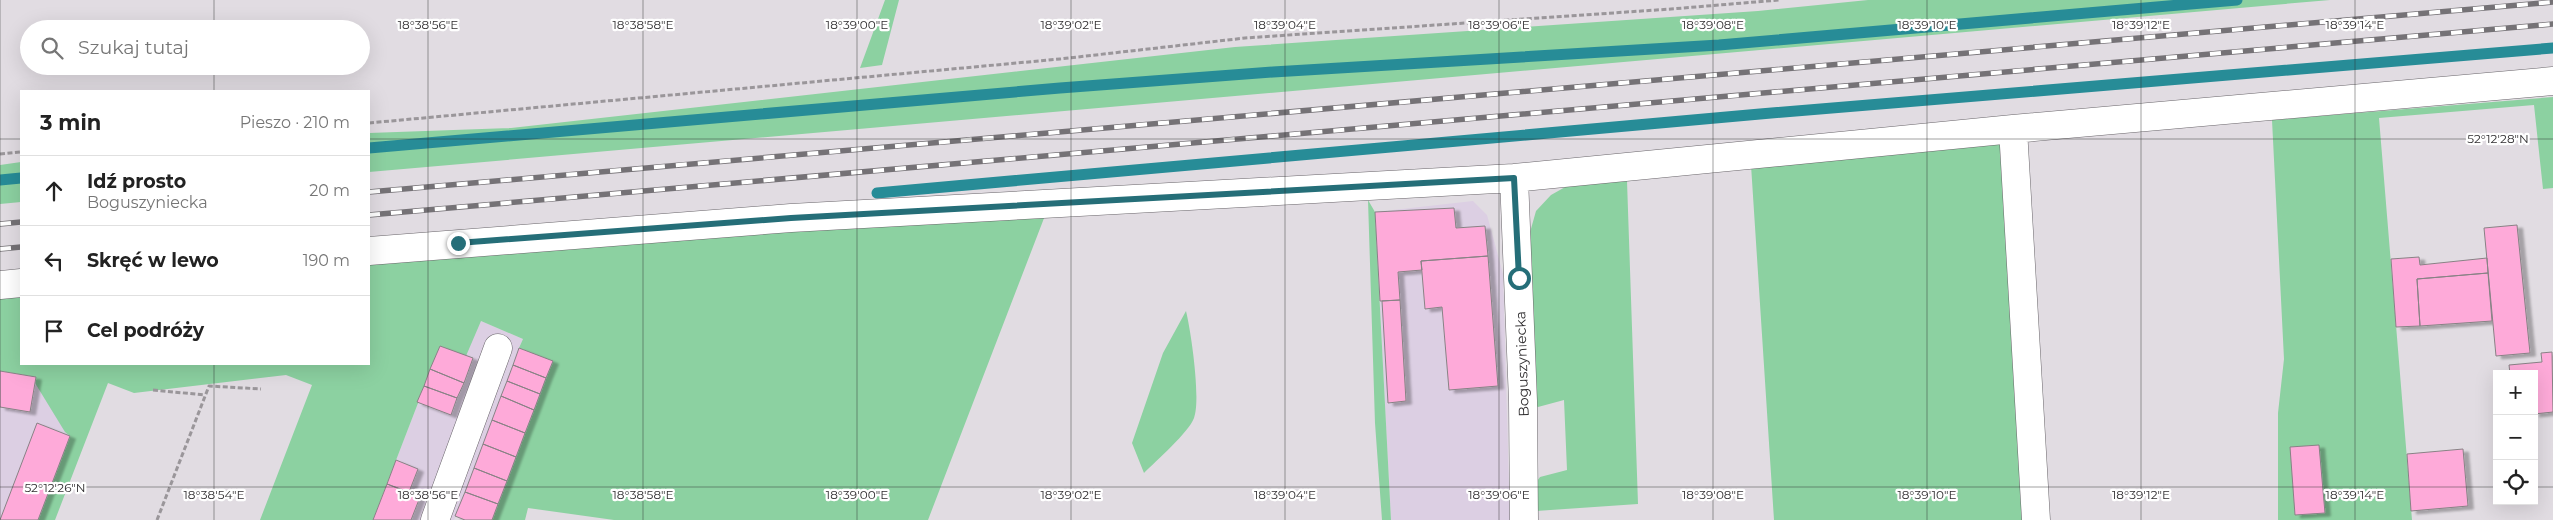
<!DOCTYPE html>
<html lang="pl">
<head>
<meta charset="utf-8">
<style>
	body { margin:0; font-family:Montserrat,sans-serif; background:#f6f6f6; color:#222 }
	.controls { position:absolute; right:15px; bottom:15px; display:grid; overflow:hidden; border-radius:0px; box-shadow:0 5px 20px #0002 }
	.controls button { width:45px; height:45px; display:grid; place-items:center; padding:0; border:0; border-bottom:1px solid #e0e0e0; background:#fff; color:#222; font:25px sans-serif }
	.stop { position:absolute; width:15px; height:15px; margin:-11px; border:4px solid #256e78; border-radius:50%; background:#fff }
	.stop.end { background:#256e78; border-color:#fff; box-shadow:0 1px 5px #0008 }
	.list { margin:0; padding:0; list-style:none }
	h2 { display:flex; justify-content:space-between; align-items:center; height:65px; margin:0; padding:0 20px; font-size:21px }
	h2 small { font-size:16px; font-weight:400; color:#767676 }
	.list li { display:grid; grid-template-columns:32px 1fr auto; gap:15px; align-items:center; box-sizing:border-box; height:70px; padding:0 20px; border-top:1px solid #e0e0e0 }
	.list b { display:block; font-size:19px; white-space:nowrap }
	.list p { margin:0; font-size:16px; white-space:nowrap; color:#767676 }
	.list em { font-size:16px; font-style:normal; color:#767676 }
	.icon { flex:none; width:28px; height:28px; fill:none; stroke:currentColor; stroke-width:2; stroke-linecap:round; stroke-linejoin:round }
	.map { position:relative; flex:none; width:2553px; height:520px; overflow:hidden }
	.search { position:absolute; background:#fff; box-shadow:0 5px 20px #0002; left:20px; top:20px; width:350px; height:55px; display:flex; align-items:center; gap:12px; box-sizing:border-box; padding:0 18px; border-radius:28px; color:#767676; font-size:19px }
	.panel { position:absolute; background:#fff; box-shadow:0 5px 20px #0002; left:20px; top:90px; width:350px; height:275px; border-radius:0px }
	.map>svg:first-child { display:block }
	.industrial { fill:#dccfe3 }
	.green { fill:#8cd1a1 }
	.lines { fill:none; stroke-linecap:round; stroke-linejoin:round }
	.stream { stroke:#278c97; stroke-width:11 }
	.building { fill:#feaad9; stroke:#888285; filter:url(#shadow) }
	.minor-casing { stroke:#69656a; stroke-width:29 }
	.path { stroke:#9a969a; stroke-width:3; stroke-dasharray:5 2.5; stroke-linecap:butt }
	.minor { stroke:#fff; stroke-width:28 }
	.rail-casing { stroke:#757276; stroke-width:5.5 }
	.rail { stroke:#fff; stroke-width:4; stroke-dasharray:11; stroke-linecap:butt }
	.route { stroke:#256e78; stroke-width:6 }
	.ticks { fill:none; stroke:#2f2d2f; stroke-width:1; stroke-opacity:0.45 }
	.labels { text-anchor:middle; stroke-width:4.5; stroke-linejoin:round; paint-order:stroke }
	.street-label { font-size:14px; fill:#2f2d2f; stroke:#fff }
	.ticks-label { font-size:12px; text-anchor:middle; fill:#2f2d2f; stroke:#fff; stroke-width:4.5; stroke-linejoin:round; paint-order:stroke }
</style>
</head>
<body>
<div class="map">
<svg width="2553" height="520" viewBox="0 0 2553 520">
	<defs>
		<filter id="shadow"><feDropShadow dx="5.5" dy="3" stdDeviation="1" flood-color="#0004"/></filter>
	</defs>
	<rect width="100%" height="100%" fill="#e1dce2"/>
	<path class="industrial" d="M1473 201 1487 215 1503 274 1510 520H1391L1375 212Z
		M481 321 523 339 519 348 553 361 492 520H465L456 516 454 520H373L440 346Z
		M0 371 36 377 70 436 38 520H0Z"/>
	<path class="green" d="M885 0H899L882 65 860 68Z
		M1868 0H2330L369 172V133L511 128 1235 47 1758 11Z
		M2553 97V188L2543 189 2534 105 2379 118 2412 520H2278V413L2284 359 2272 120Z
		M2000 144 2006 177 2023 520H1774L1751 165 1627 181 1638 504 1536 511 1535 484 1540 477 1567 470 1564 400 1538 407 1531 402 1527 243 1536 211 1551 195 1567 186 1597 176 1623 171 1874 150Z
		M21 162V202L0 204V165Z
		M1368 200 1375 212 1391 520H1382L1375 423Z
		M1046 213 928 520H614L528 508 525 520H492L552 362 519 348 523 339 481 321 466 356 440 346 373 520H260L312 385 286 375 134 393 108 383 55 520H38L70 436 65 432 35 383 36 377 0 371V295L21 293V364H369V260Z
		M1186 311C1191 331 1201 400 1194 418 1189 432 1156 461 1144 473L1132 443 1163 353Z"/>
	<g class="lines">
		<path class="stream" d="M369 148 1060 88 1273 72 1719 45 2237 0
			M0 180 21 178
			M877 193 1760 114 2553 48"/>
	</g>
	<path class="building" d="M1454 208 1456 228 1485 226 1488 256 1421 261 1422 270 1398 272 1400 300 1380 301 1375 212Z
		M2517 225 2530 353 2496 356 2484 228Z
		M1488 256 1498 386 1449 390 1442 307 1425 309 1421 261Z
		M2419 257 2420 265 2487 258 2488 273 2417 279 2420 326 2396 327 2391 259Z
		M2488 273 2492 321 2420 326 2417 279Z
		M1400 300 1406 401 1388 403 1382 301Z
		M440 346 473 358 464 383 430 369Z
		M519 348 553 361 546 378 513 365Z
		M2552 352 2553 412 2534 414V374H2510L2509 365 2542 362 2541 353Z
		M513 365 546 378 540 394 507 381Z
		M430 369 464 383 457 398 424 386Z
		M0 371 36 377 30 412 0 407Z
		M507 381 540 394 534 410 501 396Z
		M424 386 457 398 451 415 417 402Z
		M501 396 534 410 525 433 492 420Z
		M492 420 525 433 516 457 483 444Z
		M37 423 70 436 38 520H0Z
		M483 444 516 457 507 481 474 468Z
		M2319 445 2325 513 2295 515 2290 447Z
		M2463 449 2468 506 2411 511 2407 454Z
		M396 460 418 469 409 492 387 484Z
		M474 468 507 481 498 504 465 492Z
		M387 484 420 497 411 520H373Z
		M465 492 498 504 492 520H465L455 516Z"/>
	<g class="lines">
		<defs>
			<path id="minor" d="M2013 129 2036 520
				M1514 178 1523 401 1524 520
				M369 251 791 218 1514 178 2013 129 2553 81
				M0 285 21 283
				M435 520 498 348"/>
		</defs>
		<use href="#minor" class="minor-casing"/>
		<path class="path" d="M369 123 1060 59 1245 38 1671 9 1779 0
			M0 154 21 152
			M153 390 205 395
			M157 520 209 386 261 389"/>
		<use href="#minor" class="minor"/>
		<defs>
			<path id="rail" d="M369 192 2553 2
				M369 215 2553 24
				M0 224 21 222
				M0 249 21 247"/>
		</defs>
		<use href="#rail" class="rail-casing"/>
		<use href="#rail" class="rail"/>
	</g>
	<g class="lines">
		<path class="route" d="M458 243 791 218 1514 178 1519 278"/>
	</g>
	<path class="ticks" d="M0 0V520M214 0V29M428 0V520M643 0V520M857 0V520M1071 0V520M1285 0V520M1499 0V520M1713 0V520M1927 0V520M2141 0V520M2355 0V520M214 66V91M0 139H21M369 139H2553M214 364V520M0 487H2497M2534 487H2553"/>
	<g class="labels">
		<g class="street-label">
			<text transform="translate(1522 364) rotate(-92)" y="5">Boguszyniecka</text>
		</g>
	</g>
	<g class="ticks-label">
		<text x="428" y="29">18°38'56"E</text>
		<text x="643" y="29">18°38'58"E</text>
		<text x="857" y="29">18°39'00"E</text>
		<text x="1071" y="29">18°39'02"E</text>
		<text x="1285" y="29">18°39'04"E</text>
		<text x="1499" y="29">18°39'06"E</text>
		<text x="1713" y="29">18°39'08"E</text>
		<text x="1927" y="29">18°39'10"E</text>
		<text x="2141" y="29">18°39'12"E</text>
		<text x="2355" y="29">18°39'14"E</text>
		<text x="2498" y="143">52°12'28"N</text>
		<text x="55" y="492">52°12'26"N</text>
		<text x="214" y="499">18°38'54"E</text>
		<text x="428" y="499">18°38'56"E</text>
		<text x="643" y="499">18°38'58"E</text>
		<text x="857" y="499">18°39'00"E</text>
		<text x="1071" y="499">18°39'02"E</text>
		<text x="1285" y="499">18°39'04"E</text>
		<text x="1499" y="499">18°39'06"E</text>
		<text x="1713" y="499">18°39'08"E</text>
		<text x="1927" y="499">18°39'10"E</text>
		<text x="2141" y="499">18°39'12"E</text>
		<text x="2355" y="499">18°39'14"E</text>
	</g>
</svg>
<div class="controls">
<button>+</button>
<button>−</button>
<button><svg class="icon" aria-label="locate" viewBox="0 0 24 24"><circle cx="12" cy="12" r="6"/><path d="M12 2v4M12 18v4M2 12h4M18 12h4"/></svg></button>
</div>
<div class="stop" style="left:1519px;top:278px"></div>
<div class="stop end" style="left:458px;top:243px"></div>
<div class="search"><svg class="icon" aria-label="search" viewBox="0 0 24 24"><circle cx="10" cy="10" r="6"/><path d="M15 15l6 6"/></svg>Szukaj tutaj</div>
<section class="panel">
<h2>3 min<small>Pieszo · 210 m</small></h2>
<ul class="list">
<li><svg class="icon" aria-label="ahead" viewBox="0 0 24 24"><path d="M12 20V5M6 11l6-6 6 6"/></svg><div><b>Idź prosto</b><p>Boguszyniecka</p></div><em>20 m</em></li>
<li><svg class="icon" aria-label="left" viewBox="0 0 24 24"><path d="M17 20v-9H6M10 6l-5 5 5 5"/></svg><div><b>Skręć w lewo</b></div><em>190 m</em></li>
<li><svg class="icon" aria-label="arrive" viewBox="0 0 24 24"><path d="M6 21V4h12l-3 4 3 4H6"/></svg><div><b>Cel podróży</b></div></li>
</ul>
</section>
</div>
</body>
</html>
